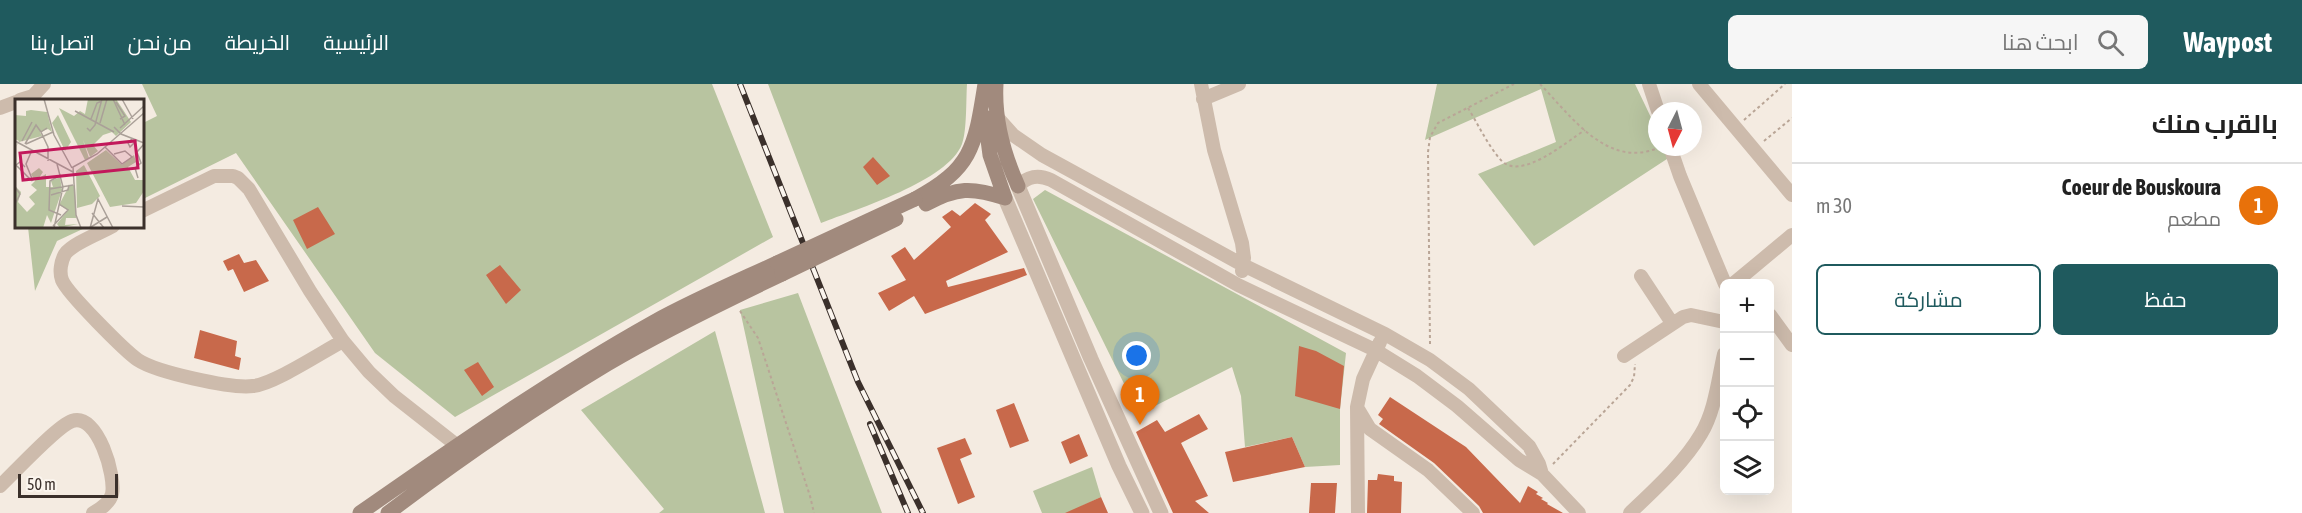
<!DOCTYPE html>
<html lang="ar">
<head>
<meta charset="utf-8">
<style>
	body { margin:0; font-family:"Asap Condensed",Cairo,sans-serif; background:#f6f6f6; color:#222; direction:rtl }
	.controls { position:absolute; right:18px; bottom:18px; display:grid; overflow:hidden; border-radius:9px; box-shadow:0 6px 24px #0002 }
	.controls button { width:54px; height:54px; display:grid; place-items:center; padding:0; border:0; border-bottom:2px solid #e0e0e0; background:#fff; color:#222; font:30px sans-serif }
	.compass { position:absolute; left:1648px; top:18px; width:54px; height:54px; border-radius:50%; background:#fff; box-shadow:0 6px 24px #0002; rotate:186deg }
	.scale { position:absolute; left:18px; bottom:15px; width:100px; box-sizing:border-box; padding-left:6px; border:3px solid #3b302b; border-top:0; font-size:16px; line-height:21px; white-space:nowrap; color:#3b302b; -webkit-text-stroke:4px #fbf5ee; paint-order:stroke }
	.you { position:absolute; left:1137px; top:272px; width:21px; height:21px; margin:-15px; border:4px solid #fff; border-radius:50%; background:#1a73e8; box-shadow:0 0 0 9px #1a73e833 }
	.badge { display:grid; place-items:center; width:39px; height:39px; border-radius:50%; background:#1f5a5e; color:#fff; font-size:20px; font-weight:700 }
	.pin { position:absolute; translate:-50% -50px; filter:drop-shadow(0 2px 3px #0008) }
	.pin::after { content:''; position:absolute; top:32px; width:21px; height:18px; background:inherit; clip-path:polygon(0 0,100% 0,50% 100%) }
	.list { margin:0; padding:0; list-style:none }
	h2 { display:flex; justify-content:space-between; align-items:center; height:78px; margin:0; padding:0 24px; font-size:26px }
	h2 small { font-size:20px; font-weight:400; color:#767676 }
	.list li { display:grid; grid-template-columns:39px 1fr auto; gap:18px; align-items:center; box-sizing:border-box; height:84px; padding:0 24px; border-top:2px solid #e0e0e0 }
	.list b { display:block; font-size:22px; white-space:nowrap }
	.list p { margin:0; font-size:20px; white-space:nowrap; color:#767676 }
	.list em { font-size:20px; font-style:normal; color:#767676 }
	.actions { display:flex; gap:12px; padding:18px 24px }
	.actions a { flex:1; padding:14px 0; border:2px solid #1f5a5e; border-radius:9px; text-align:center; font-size:21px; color:#1f5a5e }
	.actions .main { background:#1f5a5e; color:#fff }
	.icon { flex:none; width:33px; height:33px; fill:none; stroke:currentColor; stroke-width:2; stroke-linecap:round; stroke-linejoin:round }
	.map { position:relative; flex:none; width:1792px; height:429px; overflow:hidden; direction:ltr }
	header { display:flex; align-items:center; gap:36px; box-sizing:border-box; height:84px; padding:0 30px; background:#1f5a5e; color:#fff }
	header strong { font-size:28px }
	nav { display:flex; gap:33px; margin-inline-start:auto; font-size:21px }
	.search { width:420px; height:54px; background:#f6f6f6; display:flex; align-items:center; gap:15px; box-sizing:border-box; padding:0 21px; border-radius:9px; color:#767676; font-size:22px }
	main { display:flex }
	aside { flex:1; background:#fff }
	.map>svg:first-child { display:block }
	.green { fill:#b8c4a0 }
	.building { fill:#c8694b }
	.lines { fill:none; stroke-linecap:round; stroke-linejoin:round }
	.path { stroke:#b9a596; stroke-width:2; stroke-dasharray:3 3; stroke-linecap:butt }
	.minor { stroke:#cdbbac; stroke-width:14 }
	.tertiary { stroke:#cdbbac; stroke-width:15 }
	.secondary { stroke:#a18a7d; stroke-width:15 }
	.rail-casing { stroke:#3b302b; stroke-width:6 }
	.rail { stroke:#fbf5ee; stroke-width:4; stroke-dasharray:11; stroke-linecap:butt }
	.secondary-bridge { stroke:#a18a7d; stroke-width:15 }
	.inset-road { fill:none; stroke:#aaa098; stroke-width:1.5 }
	.view { fill:#c2185b; fill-opacity:0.15; stroke:#c2185b; stroke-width:3 }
	.inset-edge { fill:none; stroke:#3b302b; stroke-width:3 }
</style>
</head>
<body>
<header>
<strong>Waypost</strong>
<div class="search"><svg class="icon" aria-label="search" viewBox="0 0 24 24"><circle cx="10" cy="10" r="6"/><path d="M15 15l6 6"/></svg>ابحث هنا</div>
<nav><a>الرئيسية</a><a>الخريطة</a><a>من نحن</a><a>اتصل بنا</a></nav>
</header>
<main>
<aside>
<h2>بالقرب منك<small></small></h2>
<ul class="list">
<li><span class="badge" style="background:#e8710a">1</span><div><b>Coeur de Bouskoura</b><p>مطعم</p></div><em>30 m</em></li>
</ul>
<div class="actions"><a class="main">حفظ</a><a>مشاركة</a></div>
</aside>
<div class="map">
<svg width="1792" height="429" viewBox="0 0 1792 429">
	<rect width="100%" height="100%" fill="#f4ebe1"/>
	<path class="green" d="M142 0H712L773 153 455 333 375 269 236 69 143 115V39L157 32Z
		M768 0H967C966 15 967 47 962 60 948 97 857 125 821 139Z
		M1437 0H1635L1657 46V63H1665L1670 73 1534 162 1478 90 1556 58 1541 5 1425 56Z
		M1045 106 1346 269 1340 325V381L1305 383 1292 353 1245 363 1241 312 1232 283 1139 330 1033 115Z
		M28 143H87L57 157 35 207Z
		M798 209 882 429H784L740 226Z
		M715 247 765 429H659L664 425 581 326Z
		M1092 383 1101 413 1082 422 1085 429H1042L1033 407Z"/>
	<path class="building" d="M873 73 890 92 877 101 863 83Z
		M975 119 991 130 985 136 1008 168 946 197 948 203 1024 184 1027 191 925 230 914 212 889 227 878 209 906 196 891 172 905 163 914 176 951 143 942 133 952 126 960 132Z
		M318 123 335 150 307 165 293 136Z
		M239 170 244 179 256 176 269 197 244 208 233 185 228 187 223 177Z
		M500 181 521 206 506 220 486 191Z
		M200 246 237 257 235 272 241 274 239 286 194 274Z
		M1299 262 1316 267 1344 282 1340 325 1295 312Z
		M478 278 494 303 482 312 464 286Z
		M1390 313 1466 363 1520 419 1528 402 1538 408 1536 410 1543 414 1541 415 1548 419 1547 420 1563 429H1483L1479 422 1434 379 1379 340 1383 335 1378 331Z
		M1014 319 1029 357 1010 364 996 326Z
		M1199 330 1208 345 1181 359 1208 412 1195 417 1209 429H1173L1136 348 1157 336 1165 348Z
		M1079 350 1088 372 1070 380 1061 358Z
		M1292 353 1305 383 1233 398 1225 368Z
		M965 354 972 370 960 375 975 413 958 420 937 364Z
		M1378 390 1394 392V397L1402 398 1401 429H1367L1368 396H1377Z
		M1311 399H1337L1335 429H1309Z
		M1101 413 1108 429H1065Z"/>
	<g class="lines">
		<path class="path" d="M1540 0C1571 32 1607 85 1658 64
			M1468 24C1478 40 1487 60 1500 75 1519 99 1566 58 1585 46
			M1744 36 1785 0
			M1764 57 1792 34
			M740 227 758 254 810 412 814 429
			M1430 260 1428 68 1430 53 1438 39 1514 0
			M1553 380 1630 301 1634 293 1635 280"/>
		<path class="minor" d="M1201 0 1214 66 1242 159 1244 174 1242 187
			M1649 0 1658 27
			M1699 0 1792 111
			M1203 15 1239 0
			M20 16 33 12 44 0
			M0 24 16 18
			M996 32 1013 51 1042 71 1243 181 1385 250 1430 276 1469 305 1529 362 1539 380 1542 390
			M1670 63 1680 92 1725 200
			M1018 102C1028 92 1038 90 1051 96L1238 201 1375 266 1417 292 1457 322 1519 376 1542 390 1579 429
			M142 127 214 92H233L238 94 249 105 310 207 343 257 369 288 394 312 464 367
			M113 142C101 149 73 159 65 170 61 177 59 188 62 196 67 209 125 267 138 276 156 288 231 305 253 302 274 300 322 268 343 257
			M1641 192 1672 239
			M1733 200 1792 151
			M1770 231 1792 261
			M1624 272 1683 233 1691 231 1724 238
			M1358 325 1370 345 1428 386 1473 429
			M0 402C14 389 57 342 72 337 98 328 116 393 112 410 110 419 100 425 93 429
			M1358 429 1357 323 1363 295 1380 258
			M1630 429C1655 405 1684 379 1701 350 1715 327 1718 296 1724 270"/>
		<path class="tertiary" d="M1018 102 1091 275 1161 429
			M1005 114 1119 382 1142 429"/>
		<path class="secondary" d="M996 0C994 36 1003 69 1018 102
			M985 33 990 71 1005 114
			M915 115C973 84 975 62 985 0
			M926 120C957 103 972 103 1005 114
			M360 429C456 362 552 295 654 238 694 216 736 198 777 179
			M388 429C458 376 532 325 607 280 663 247 723 218 782 190"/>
		<defs>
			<path id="rail" d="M740 0 858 298 923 429
				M870 340 908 429"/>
		</defs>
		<use href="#rail" class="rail-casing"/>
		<use href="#rail" class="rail"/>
		<path class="secondary-bridge" d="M777 179 915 115
			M782 190 896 135"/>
	</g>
	<g transform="translate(15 15)">
		<rect width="129" height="129" fill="#f4ebe1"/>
		<path d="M73 0H101L116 23 101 37 97 33 88 36 78 46 83 52 75 58 68 41 74 59 70 61 44 9 59 17 65 12 70 15ZM16 11 32 13 37 33 33 30 25 33 27 37 4 43 0 49 4 42 0 40V16L11 17V12ZM43 16 56 43 50 52 37 24ZM91 51 107 66 119 56 121 63 113 68 120 81H128L129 75V92L121 104 95 108 72 64ZM69 66 85 97 77 105 62 109 61 72ZM24 69 28 73 24 79 31 75V88H38L36 82 45 78 47 91 36 124 32 116 28 129H0V87L6 93 3 103 12 113 20 105 14 98 22 91 16 86 20 82 16 75ZM60 86 61 119H51L50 126 63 125 45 129 42 125 53 111 44 106 54 87Z" fill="#b8c4a0"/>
		<path class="inset-road" d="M29 0 39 36 57 69M98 0 110 26M107 0 118 20M101 3 110 17 105 20M60 12 99 33M76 20 82 4 87 2M85 24 92 0M99 28 106 35 129 44M32 29 26 33 33 48V62M72 29 75 32 80 26 87 0M105 29 129 7M117 40 113 44 115 48 122 41M0 42 58 73M7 42 17 23M10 45 21 26 26 33M11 45 38 33M90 48 107 65 117 58 110 52 99 55M17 51 11 65 18 82M10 68 5 63 1 66 17 82M46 76 35 82 34 111 46 116M123 79 120 69 126 64 122 53 129 45M0 88 5 95 0 105M35 90 58 86M36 96 53 91 54 86M107 107 129 108M77 114 89 129M38 127 53 111 44 105M76 128 92 118M39 129 48 88 42 65M66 129 61 116 58 68 82 55 129 14M75 129 83 100 98 129"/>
		<path class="view" d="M120 42 123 69 8 81 5 54Z"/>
		<rect width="129" height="129" class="inset-edge"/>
	</g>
</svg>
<div class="controls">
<button>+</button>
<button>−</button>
<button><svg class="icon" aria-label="locate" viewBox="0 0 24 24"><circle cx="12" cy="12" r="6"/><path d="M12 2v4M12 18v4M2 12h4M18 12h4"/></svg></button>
<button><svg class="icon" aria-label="layers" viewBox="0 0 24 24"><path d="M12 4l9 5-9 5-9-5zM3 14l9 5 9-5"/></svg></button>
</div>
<svg class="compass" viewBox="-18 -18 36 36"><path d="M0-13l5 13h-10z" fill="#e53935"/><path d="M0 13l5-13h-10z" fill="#767676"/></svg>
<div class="scale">50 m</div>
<div class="you"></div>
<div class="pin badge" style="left:1140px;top:341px;background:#e8710a">1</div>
</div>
</main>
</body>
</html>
